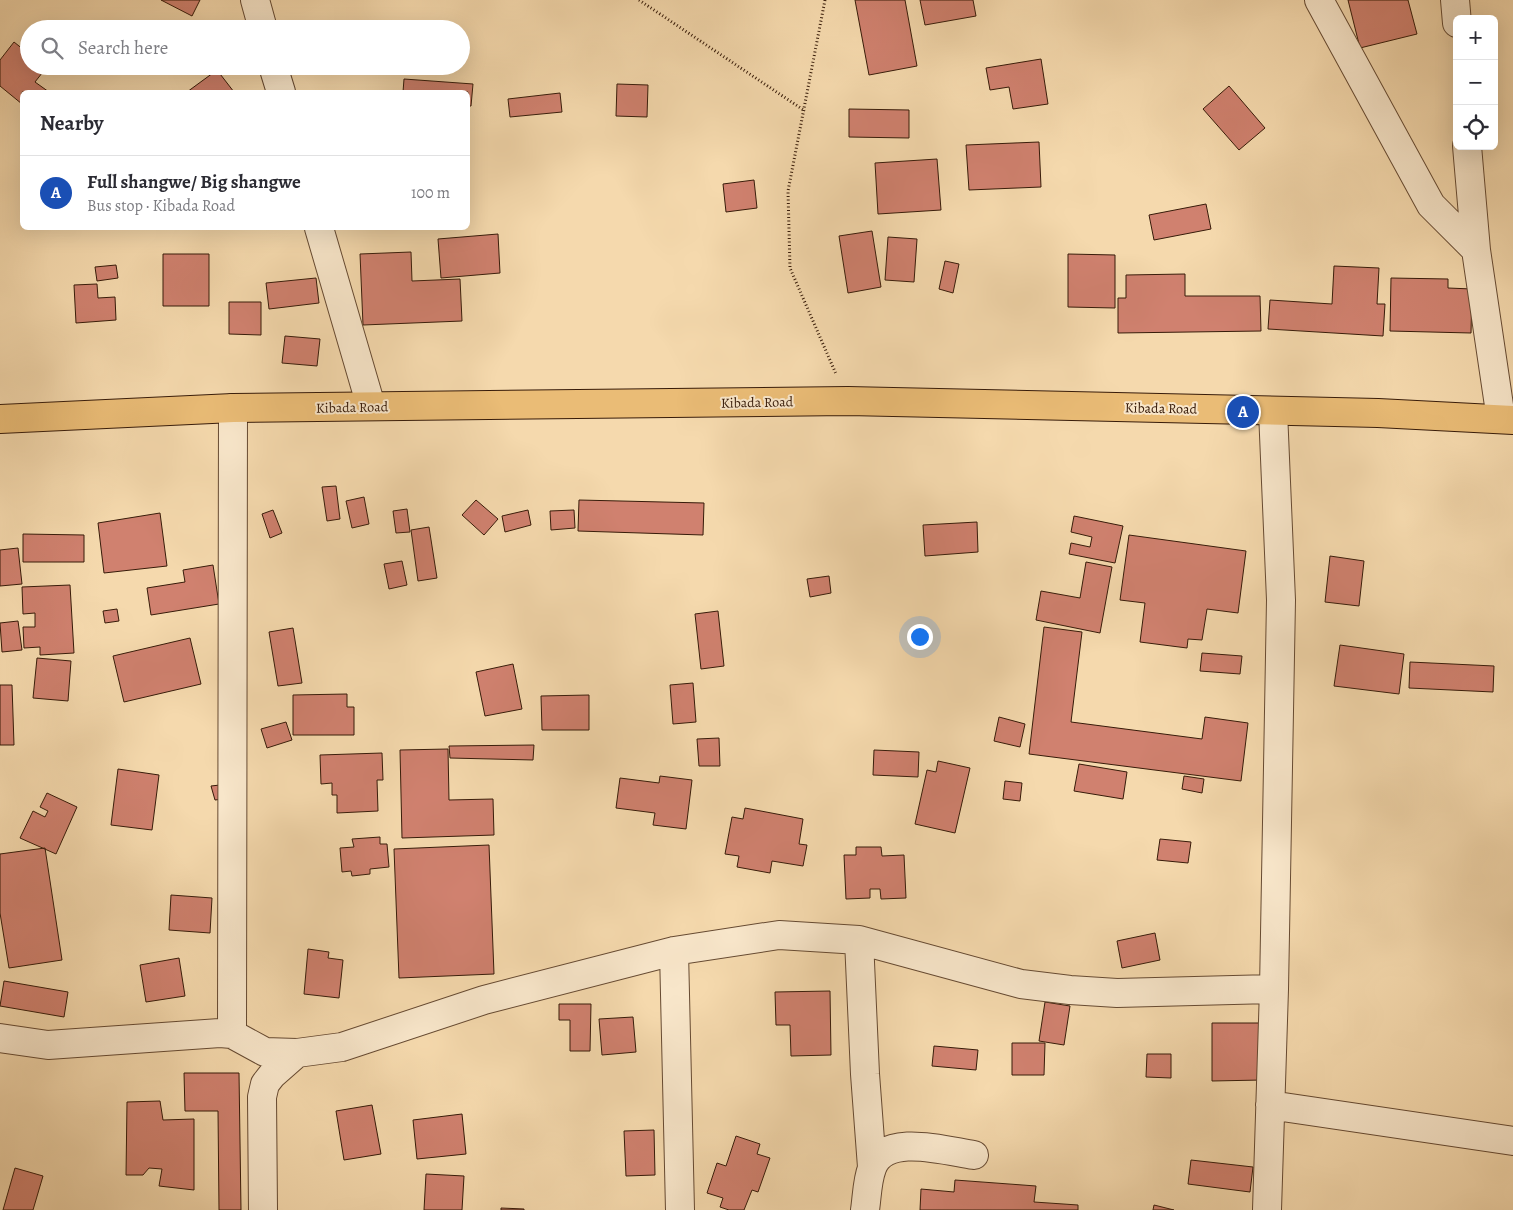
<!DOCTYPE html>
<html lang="en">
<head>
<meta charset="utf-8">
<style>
	body { margin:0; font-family:Alegreya,serif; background:#f7f7f7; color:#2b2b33 }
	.controls { position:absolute; right:15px; top:15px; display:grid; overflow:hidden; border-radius:8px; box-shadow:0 5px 20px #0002 }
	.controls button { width:45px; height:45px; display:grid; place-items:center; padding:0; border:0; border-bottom:1px solid #e1e1e2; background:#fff; color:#2b2b33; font:25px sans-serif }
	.you { position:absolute; left:919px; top:636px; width:18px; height:18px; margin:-12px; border:4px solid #fff; border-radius:50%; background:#1a73e8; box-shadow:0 0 0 8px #1a73e833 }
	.badge { display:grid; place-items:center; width:32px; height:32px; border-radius:50%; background:#db2777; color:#fff; font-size:16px; font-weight:700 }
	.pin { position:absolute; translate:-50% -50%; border:2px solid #fff; box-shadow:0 1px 5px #0006 }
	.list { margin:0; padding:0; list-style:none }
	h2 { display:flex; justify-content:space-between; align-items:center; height:65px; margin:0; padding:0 20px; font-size:21px }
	h2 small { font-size:16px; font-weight:400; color:#7c7c81 }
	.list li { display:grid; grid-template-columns:32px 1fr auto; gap:15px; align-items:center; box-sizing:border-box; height:75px; padding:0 20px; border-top:1px solid #e1e1e2 }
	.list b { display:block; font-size:19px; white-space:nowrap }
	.list p { margin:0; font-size:16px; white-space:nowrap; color:#7c7c81 }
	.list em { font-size:16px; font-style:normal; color:#7c7c81 }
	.icon { flex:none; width:28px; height:28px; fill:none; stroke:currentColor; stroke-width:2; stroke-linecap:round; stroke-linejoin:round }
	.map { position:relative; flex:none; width:1513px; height:1210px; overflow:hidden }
	.search { position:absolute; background:#fff; box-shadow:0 5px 20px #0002; left:20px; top:20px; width:450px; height:55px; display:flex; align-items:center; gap:12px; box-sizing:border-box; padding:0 18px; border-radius:28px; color:#7c7c81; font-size:19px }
	.panel { position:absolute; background:#fff; box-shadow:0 5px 20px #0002; left:20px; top:90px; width:450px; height:140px; border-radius:8px }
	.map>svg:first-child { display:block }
	.building { fill:#d0816f; stroke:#371b09 }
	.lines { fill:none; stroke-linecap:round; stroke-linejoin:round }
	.minor-casing { stroke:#664a32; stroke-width:30 }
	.major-casing { stroke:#371b09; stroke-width:30 }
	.path { stroke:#371b09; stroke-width:3; stroke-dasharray:1 2.5; stroke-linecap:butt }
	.minor { stroke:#f8e6ca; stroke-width:28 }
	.major { stroke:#eabc76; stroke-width:28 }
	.labels { text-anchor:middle; stroke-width:4; stroke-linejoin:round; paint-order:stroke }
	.street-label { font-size:14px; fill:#371b09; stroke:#f8e6ca }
</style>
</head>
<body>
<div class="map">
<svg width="1513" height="1210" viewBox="0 0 1513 1210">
	<rect width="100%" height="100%" fill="#f5d9ad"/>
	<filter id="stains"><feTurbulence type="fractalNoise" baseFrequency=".004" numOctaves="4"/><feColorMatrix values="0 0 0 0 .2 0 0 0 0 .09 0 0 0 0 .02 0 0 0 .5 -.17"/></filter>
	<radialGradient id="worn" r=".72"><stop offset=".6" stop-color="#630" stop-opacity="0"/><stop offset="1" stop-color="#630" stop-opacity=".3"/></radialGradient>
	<path class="building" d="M161 0H200L192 16Z
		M855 0H905L917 66 869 75Z
		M920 0H973L976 16 925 25Z
		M1348 0H1408L1417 34 1360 48Z
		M14 42 29 54V66L46 68 35 82 49 92H22V104L0 86V60Z
		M1041 59 1048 104 1013 109 1009 87 990 90 986 68Z
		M217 70 234 92H187Z
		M404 79 473 84 471 106H468V92H403Z
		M617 84 648 85 647 117 616 116Z
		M1229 86 1265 128 1239 150 1203 109Z
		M560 93 562 112 510 117 508 99Z
		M849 109 909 110V138L849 137Z
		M1039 142 1041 187 969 190 966 145Z
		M937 159 941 210 878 214 875 163Z
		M754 180 757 208 726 212 723 184Z
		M1206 204 1211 229 1154 240 1149 215Z
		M872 231 881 287 848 293 839 236Z
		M498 234 500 273 441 278 438 239Z
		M888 237 917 239 914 282 885 280Z
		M411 252 412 281 460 279 462 321 363 325 360 254Z
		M163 254H209V306H163Z
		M1068 254 1115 255V308L1068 307Z
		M945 261 959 264 953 293 939 289Z
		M116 265 118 278 97 281 95 267Z
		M1334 266 1379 268 1377 304H1385L1383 336 1268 329 1270 300 1332 304Z
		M1185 274V296H1260L1261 331 1118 333V298H1126V275Z
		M316 278 319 303 269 309 266 283Z
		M1391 278 1448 279V288L1472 289 1471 333 1390 331Z
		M97 284 98 298 115 297 116 320 76 323 74 285Z
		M229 302H261V335L229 334Z
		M285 336 320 339 317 366 282 363Z
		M336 486 340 519 327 521 322 487Z
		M364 497 369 524 352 528 346 501Z
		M476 500 498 519 484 535 462 515Z
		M579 500 704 503 703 535 578 531Z
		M407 509 410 532 396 533 393 511Z
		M273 510 282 533 270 538 262 514Z
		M528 510 531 525 505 532 502 516Z
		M574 510 575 528 551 530 550 511Z
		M160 513 167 566 104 573 98 523Z
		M1074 516 1123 526 1115 563 1069 554 1071 543 1090 547 1092 537 1071 532Z
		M977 522 978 552 925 556 923 525Z
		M429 527 437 578 418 581 411 530Z
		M23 534 84 535V562H23Z
		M1129 535 1246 551 1238 613 1207 609 1202 640 1188 639 1187 648 1140 642 1145 603 1120 600Z
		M18 548 22 584 0 586V550Z
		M1330 556 1364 561 1359 606 1325 602Z
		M402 561 407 585 389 589 384 564Z
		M1086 562 1112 567 1100 633 1036 620 1041 591 1080 598Z
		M213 565 219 604 151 615 147 588 185 582 183 570Z
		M829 576 831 593 810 597 807 579Z
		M70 585 74 653 40 655V647L24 648 23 627H35V613L23 614 22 587Z
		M117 609 119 621 105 623 103 611Z
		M718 611 724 666 701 669 695 614Z
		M18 621 22 650 2 652 0 623Z
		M1044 627 1082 632 1071 722 1202 739 1205 717 1248 723 1241 781 1029 754Z
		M293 628 302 683 278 686 269 632Z
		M190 638 201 684 124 702 113 656Z
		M1340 645 1404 654 1399 694 1334 686Z
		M1202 653 1242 656 1240 674 1200 671Z
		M37 658 71 661 68 701 33 698Z
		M1410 662 1494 666 1493 692 1409 688Z
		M513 664 522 709 485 716 476 672Z
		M693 683 696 722 673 724 670 685Z
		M0 685H12L14 745H0Z
		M347 694V707H354V735H293V695Z
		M589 695V730H542L541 696Z
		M999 717 1025 724 1020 747 994 741Z
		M286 722 292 740 267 748 261 729Z
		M719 738 720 766H699L697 739Z
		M534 745 533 760 450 758 449 746Z
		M448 749 449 800 493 799 494 835 402 838 400 750Z
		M874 750 919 752 918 777 873 775Z
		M382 753 383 780H377L378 811 337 813V795H332V783L321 784 320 755Z
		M938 761 970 768 955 833 915 824 927 770 936 772Z
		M1079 764 1127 772 1123 799 1074 791Z
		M118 769 159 775 152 830 111 825Z
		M660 776 692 780 686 829 653 825 655 813 616 808 620 778 659 783Z
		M1184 776 1204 779 1202 793 1182 789Z
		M1005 781 1022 783 1020 801 1003 799Z
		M220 785 223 799 215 800 211 786Z
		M47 793 77 807 56 854 20 838 33 811 45 817 48 811 40 807Z
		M745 808 803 819 799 844 807 845 803 866 772 861 770 873 737 867 739 856 725 854 732 817 743 819Z
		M380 837V844H387L389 867 370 869V874L352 876 351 871 342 872 340 848 354 847 352 839Z
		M1160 839 1191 842 1188 863 1157 860Z
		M489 845 494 974 399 978 394 849Z
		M856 847H881L882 856 904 855 906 898 881 899 880 889H870V898L846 899 844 855H856Z
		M45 848 62 960 9 968 0 913V854Z
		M171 895 212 898 210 933 169 930Z
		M1155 933 1160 960 1122 968 1117 941Z
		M308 949 329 952 328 958 343 960 339 998 304 994Z
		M179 958 185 996 146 1002 140 965Z
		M4 981 68 992 64 1017 0 1006Z
		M830 991 831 1055 791 1056 790 1025H776L775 992Z
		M1045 1002 1070 1006 1064 1045 1039 1041Z
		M559 1004H591L590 1051H570V1020H559Z
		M633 1017 636 1052 602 1055 599 1019Z
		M1212 1023H1262V1080L1212 1081Z
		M1012 1043H1045L1044 1075H1012Z
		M934 1046 978 1050 976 1070 932 1066Z
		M1147 1054H1171V1078L1146 1077Z
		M184 1073H239L241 1210H219L218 1111H185Z
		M160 1101 163 1120 194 1119V1190L159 1186 162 1169 149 1168 143 1175H126L127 1102Z
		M372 1105 381 1154 344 1160 336 1111Z
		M462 1114 466 1154 417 1159 413 1120Z
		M654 1130 655 1175 626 1176 624 1131Z
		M736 1136 760 1144 757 1154 770 1158 758 1192 752 1190 744 1210H729L720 1207 723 1198 707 1193 717 1163 726 1166Z
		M1191 1160 1253 1167 1250 1192 1188 1184Z
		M15 1168 43 1176 33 1210H3Z
		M426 1174 464 1176 462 1210H424Z
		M955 1180 1036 1186 1034 1202 1078 1205V1210H920L921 1189 954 1192Z
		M1154 1205 1174 1210H1153Z
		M501 1208 524 1209V1210H501Z"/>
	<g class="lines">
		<defs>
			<path id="minor" d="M255 0 263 29
				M1319 0 1431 205 1476 250
				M1455 0 1457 23
				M273 66 281 92
				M1467 146 1476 250 1501 419
				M319 228 371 406
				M859 940 865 1074 872 1167
				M674 951 680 1210
				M232 1034 233 408
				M0 1038 48 1045 220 1033 232 1034 265 1052 297 1053
				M1270 1105 1513 1141
				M263 1210 262 1097 265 1084 272 1075 297 1053 342 1047 484 1000 674 951 779 935 859 940 1021 984 1070 990 1117 993 1274 989
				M865 1210C867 1197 867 1181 872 1168 884 1132 946 1151 974 1155
				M1267 1210 1274 989 1281 600 1273 411"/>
			<path id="major" d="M0 419 233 408 848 401 1378 413 1513 420"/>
		</defs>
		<use href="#minor" class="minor-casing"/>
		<use href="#major" class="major-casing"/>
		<path class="path" d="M639 0 805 111
			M825 0 788 191 790 268 836 374"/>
		<use href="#minor" class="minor"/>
		<use href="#major" class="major"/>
	</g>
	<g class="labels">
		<g class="street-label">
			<text transform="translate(757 402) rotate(-1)" y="5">Kibada Road</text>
			<text transform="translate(352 407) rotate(-1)" y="5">Kibada Road</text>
			<text transform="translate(1161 408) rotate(1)" y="5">Kibada Road</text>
		</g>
	</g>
	<rect width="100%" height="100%" filter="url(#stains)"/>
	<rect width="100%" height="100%" fill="url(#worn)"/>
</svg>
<div class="controls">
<button>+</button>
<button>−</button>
<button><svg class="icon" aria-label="locate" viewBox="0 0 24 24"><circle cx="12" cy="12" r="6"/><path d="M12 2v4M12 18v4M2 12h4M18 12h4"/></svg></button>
</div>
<div class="you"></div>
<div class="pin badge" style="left:1243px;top:412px;background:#1a4fb4">A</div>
<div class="search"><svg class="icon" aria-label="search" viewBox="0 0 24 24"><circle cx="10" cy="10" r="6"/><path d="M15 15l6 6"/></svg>Search here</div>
<section class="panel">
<h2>Nearby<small></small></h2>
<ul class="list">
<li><span class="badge" style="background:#1a4fb4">A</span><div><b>Full shangwe/ Big shangwe</b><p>Bus stop · Kibada Road</p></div><em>100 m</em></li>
</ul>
</section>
</div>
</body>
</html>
